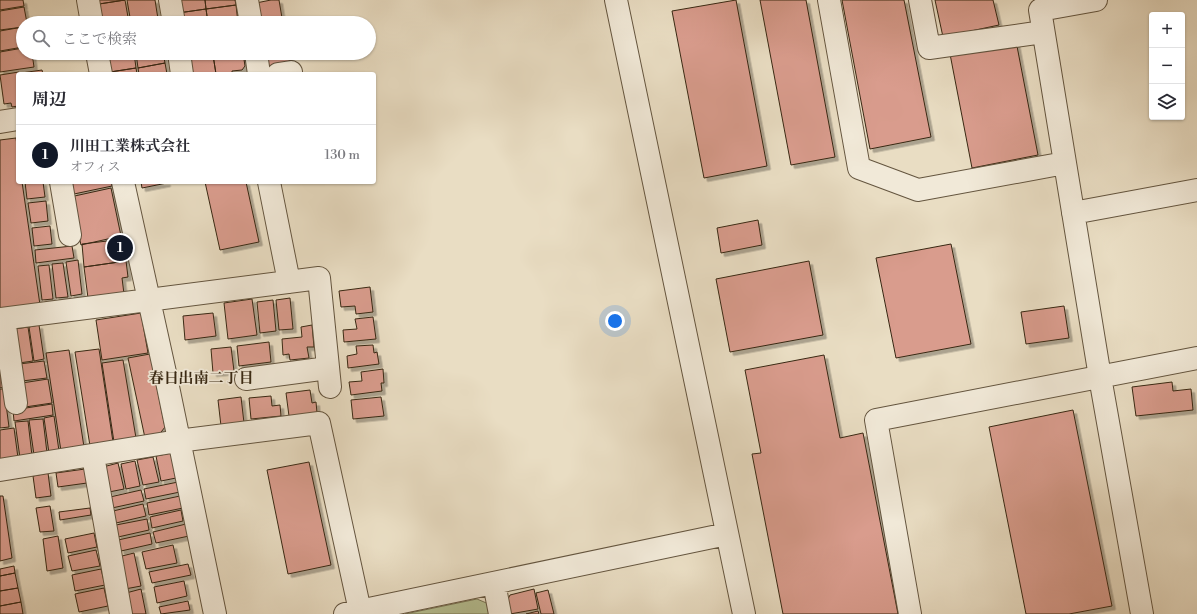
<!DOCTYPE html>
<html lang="ja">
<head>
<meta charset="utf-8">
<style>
	body { margin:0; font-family:"Libre Bodoni","Noto Serif JP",serif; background:#f7f7f7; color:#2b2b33 }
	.controls { position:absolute; right:12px; top:12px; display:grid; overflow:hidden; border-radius:4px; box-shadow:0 1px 3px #0004 }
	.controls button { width:36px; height:36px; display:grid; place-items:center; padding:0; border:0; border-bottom:1px solid #e1e1e2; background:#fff; color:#2b2b33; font:20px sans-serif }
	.you { position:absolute; left:615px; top:321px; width:14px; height:14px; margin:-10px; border:3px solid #fff; border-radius:50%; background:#1a73e8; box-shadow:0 0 0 6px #1a73e833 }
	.badge { display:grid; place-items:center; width:26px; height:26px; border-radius:50%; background:#111827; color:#fff; font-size:13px; font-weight:700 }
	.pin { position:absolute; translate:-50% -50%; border:2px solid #fff; box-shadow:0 1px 4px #0006 }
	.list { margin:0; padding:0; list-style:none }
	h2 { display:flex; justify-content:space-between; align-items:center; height:52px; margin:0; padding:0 16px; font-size:17px }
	h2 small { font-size:13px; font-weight:400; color:#7c7c81 }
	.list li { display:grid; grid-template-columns:26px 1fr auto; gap:12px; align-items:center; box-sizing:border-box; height:60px; padding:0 16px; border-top:1px solid #e1e1e2 }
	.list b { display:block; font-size:15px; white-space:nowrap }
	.list p { margin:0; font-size:13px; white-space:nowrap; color:#7c7c81 }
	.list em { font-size:13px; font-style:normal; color:#7c7c81 }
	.icon { flex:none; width:22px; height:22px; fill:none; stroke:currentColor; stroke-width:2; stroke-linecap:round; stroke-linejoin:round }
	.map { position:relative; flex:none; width:1197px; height:614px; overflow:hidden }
	.search { position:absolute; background:#fff; box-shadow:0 1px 3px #0004; left:16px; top:16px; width:360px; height:44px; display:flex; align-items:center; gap:10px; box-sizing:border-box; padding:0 14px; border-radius:22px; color:#7c7c81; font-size:15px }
	.panel { position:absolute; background:#fff; box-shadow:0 1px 3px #0004; left:16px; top:72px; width:360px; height:112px; border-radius:4px }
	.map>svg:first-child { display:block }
	.green { fill:#b6c194; stroke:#777454 }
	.building { fill:#d99c8d; stroke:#382813; filter:url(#shadow) }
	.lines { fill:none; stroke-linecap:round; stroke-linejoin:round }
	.minor-casing { stroke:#64553f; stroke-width:24 }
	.minor { stroke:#f1e9d8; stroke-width:22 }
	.labels { text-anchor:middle; stroke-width:3.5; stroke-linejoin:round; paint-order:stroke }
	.neighbourhood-label { font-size:15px; font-weight:bold; fill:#382813; stroke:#f1e9d8 }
</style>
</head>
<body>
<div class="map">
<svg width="1197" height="614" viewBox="0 0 1197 614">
	<defs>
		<filter id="shadow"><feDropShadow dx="3.5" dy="3.5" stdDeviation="0" flood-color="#0004"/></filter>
	</defs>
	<rect width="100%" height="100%" fill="#e9ddc3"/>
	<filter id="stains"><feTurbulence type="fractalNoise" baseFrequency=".005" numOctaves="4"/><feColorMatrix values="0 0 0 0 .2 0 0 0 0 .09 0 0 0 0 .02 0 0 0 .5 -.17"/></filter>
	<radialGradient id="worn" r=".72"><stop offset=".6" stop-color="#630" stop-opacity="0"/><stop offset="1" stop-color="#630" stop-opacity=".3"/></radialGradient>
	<path class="green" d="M477 599 491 605 493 614H405Z"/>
	<path class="building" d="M0 0H23L24 6 0 10Z
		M98 0H125L99 4Z
		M125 0 129 23H102L99 4Z
		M127 0H155L158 19 131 23Z
		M176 0H205L206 9 178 13Z
		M205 0H235L236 5 206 9Z
		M271 0H279L282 18 259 22 256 3Z
		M736 0 767 166 704 178 672 11Z
		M760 0H806L835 157 791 165Z
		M842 0H904L931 137 870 149Z
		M935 0H993L999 25 943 37Z
		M236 5 238 23H208L206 9Z
		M24 7 27 23H23V27L0 30V11Z
		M206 9 208 23H179L178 13Z
		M158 19 159 23H132Z
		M282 19 283 23H260Z
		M23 27V47L0 51V31Z
		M1016 41 1038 155 972 168 950 54Z
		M23 48V53H32L34 67 0 72V52Z
		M107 53H134L136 68 110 72Z
		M136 53H163L165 63 138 68Z
		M184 53H212L213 55 184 59Z
		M226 53H243L245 66 242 70 232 71V74H216L213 55Z
		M265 53H289L290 61 268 66Z
		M213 55 216 74H187L184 59Z
		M165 63 167 74H139L138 68Z
		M136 68 137 74H110V72Z
		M42 70 43 74H21V73Z
		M19 72 18 106 12 107 11 103 4 104 0 75Z
		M16 138 18 153V182H22L40 305 0 310V140Z
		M25 182H43L45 197 27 199Z
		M71 182H111L112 186 74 194Z
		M141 182H167V183L142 188Z
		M205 182H246L259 242 220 250Z
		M111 188 121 236 81 245 70 197Z
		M46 201 48 221 31 223 28 203Z
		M758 220 762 245 721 253 717 228Z
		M50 226 52 244 34 246 32 228Z
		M124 239 126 261 84 267 82 244Z
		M951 244 971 344 896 358 876 258Z
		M72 246 74 258 36 263 35 250Z
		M78 260 82 294 71 296 66 262Z
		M126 261 128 277 122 278 124 294 88 298 84 267Z
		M809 261 823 335 730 352 716 279Z
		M63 263 68 297 56 298 52 264Z
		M49 265 53 299 42 300 38 266Z
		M370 287 373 312 356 314 355 306 341 307 339 291Z
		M290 298 293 329 279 330 276 300Z
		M252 299 257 335 228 339 224 303Z
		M273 300 276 331 260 333 257 302Z
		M1064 306 1069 338 1026 344 1021 312Z
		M141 313 148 353 102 360 96 320Z
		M213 313 216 336 185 340 183 316Z
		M373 317 376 339 344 342 343 330 357 329 355 319Z
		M39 325 44 359 34 361 29 327Z
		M312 325 314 347H307L309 358 290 360 289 354 283 355 282 339 302 337 301 327Z
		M28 327 33 361 19 363 15 329Z
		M269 342 271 362 239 366 237 346Z
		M373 345 374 353 377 352 379 364 348 368 347 356 357 354 356 346Z
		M231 347 234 371 213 373 211 349Z
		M99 349 113 442 90 446 75 352Z
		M69 350 84 447 61 451 46 353Z
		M150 354 165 427 158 436 145 438 128 358Z
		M824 355 840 438 863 433 898 614H783L752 454 761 453 745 370Z
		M123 360 136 438 114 442 102 363Z
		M44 361 47 378 22 381 19 364Z
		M2 369 4 387 0 388V370Z
		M383 369 384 383H381L382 391 351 395 349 382 362 381 361 372Z
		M48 379 52 403 25 407 22 383Z
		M1172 382 1173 391 1191 389 1193 410 1136 416 1132 387Z
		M0 389H4L9 427 0 428Z
		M310 390 312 403 316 402 317 413 289 416 286 393Z
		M271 396 272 406 280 405 281 416 251 419 249 398Z
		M241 397 244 423 221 426 218 400Z
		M381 397 384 416 353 419 351 400Z
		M52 404 53 415 14 421 13 410Z
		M1073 410 1112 606 1069 614H1026L989 427Z
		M54 416 59 451 49 453 44 418Z
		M43 419 47 453 34 455 29 420Z
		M28 421 32 456 20 458 15 422Z
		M14 428 18 458 0 461V430Z
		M171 453 176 478 161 481 156 456Z
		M153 457 159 482 143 485 137 460Z
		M135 461 140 486 126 489 121 464Z
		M309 462 331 565 288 574 267 470Z
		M118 463 124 489 109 492 103 467Z
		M85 469 87 483 58 487 56 473Z
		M48 473 51 496 36 498 33 476Z
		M178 482 180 492 146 499 144 489Z
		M141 490 144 501 112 508 110 497Z
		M0 496H3L12 558 0 561Z
		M180 496 183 508 149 515 147 503Z
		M143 504 146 516 116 523 113 511Z
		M50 506 54 531 40 532 36 508Z
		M90 508 91 515 60 520 59 512Z
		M181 510 183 521 152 528 150 517Z
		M147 519 149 530 118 537 116 525Z
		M186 524 189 536 156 543 153 532Z
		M94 533 97 547 68 553 65 539Z
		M150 533 152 544 121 551 118 540Z
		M58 536 63 568 47 571 43 539Z
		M173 545 177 563 146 569 142 552Z
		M96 550 100 566 72 571 68 556Z
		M134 553 141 586 125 589 118 557Z
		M188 564 191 575 152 583 149 572Z
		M14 566 15 573 0 576V569Z
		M101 569 105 585 75 591 72 575Z
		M15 573 18 588 0 591V576Z
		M184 581 187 596 157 603 154 587Z
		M18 588 21 602 0 606V591Z
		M104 588 108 606 79 612 75 594Z
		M141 589 146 614H130L126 593Z
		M534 589 538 609 510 614 507 601 510 595Z
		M548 590 554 614H541L536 593Z
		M188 601 190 610 161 614 159 607Z
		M21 602 23 614H0V606Z
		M538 611 539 614H526Z"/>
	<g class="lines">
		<defs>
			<path id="minor" d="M88 0 92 23
				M170 0 174 23
				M247 0 251 23
				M616 0 744 614
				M829 0 859 168 918 190 1065 163
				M920 0 929 48 1043 32
				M1096 0 1040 10 1100 377 1142 614
				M97 53 101 74
				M179 53 182 74
				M256 53 259 74
				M278 74 291 72
				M0 122 18 119
				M61 182 70 235
				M123 182 166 377 215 614
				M269 182 289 282
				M1073 213 1197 190
				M0 319 319 278 330 387
				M4 319 16 403
				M246 379 328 368
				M93 456 121 614
				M0 470 178 441 319 423 360 611
				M494 583 500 614
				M345 614 727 534
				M910 614 876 420 1197 358"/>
		</defs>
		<use href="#minor" class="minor-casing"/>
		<use href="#minor" class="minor"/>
	</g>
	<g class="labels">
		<g class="neighbourhood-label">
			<text x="201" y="383">春日出南二丁目</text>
		</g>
	</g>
	<rect width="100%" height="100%" filter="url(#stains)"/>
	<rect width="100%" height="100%" fill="url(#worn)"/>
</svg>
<div class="controls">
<button>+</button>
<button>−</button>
<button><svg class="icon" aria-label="layers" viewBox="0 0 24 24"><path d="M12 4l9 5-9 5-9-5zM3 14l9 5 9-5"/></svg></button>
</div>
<div class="you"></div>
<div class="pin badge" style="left:120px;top:248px">1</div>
<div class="search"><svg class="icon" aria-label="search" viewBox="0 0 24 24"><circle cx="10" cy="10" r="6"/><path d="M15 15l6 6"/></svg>ここで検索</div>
<section class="panel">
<h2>周辺<small></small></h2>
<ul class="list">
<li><span class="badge">1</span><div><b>川田工業株式会社</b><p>オフィス</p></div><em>130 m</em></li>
</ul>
</section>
</div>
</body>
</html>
